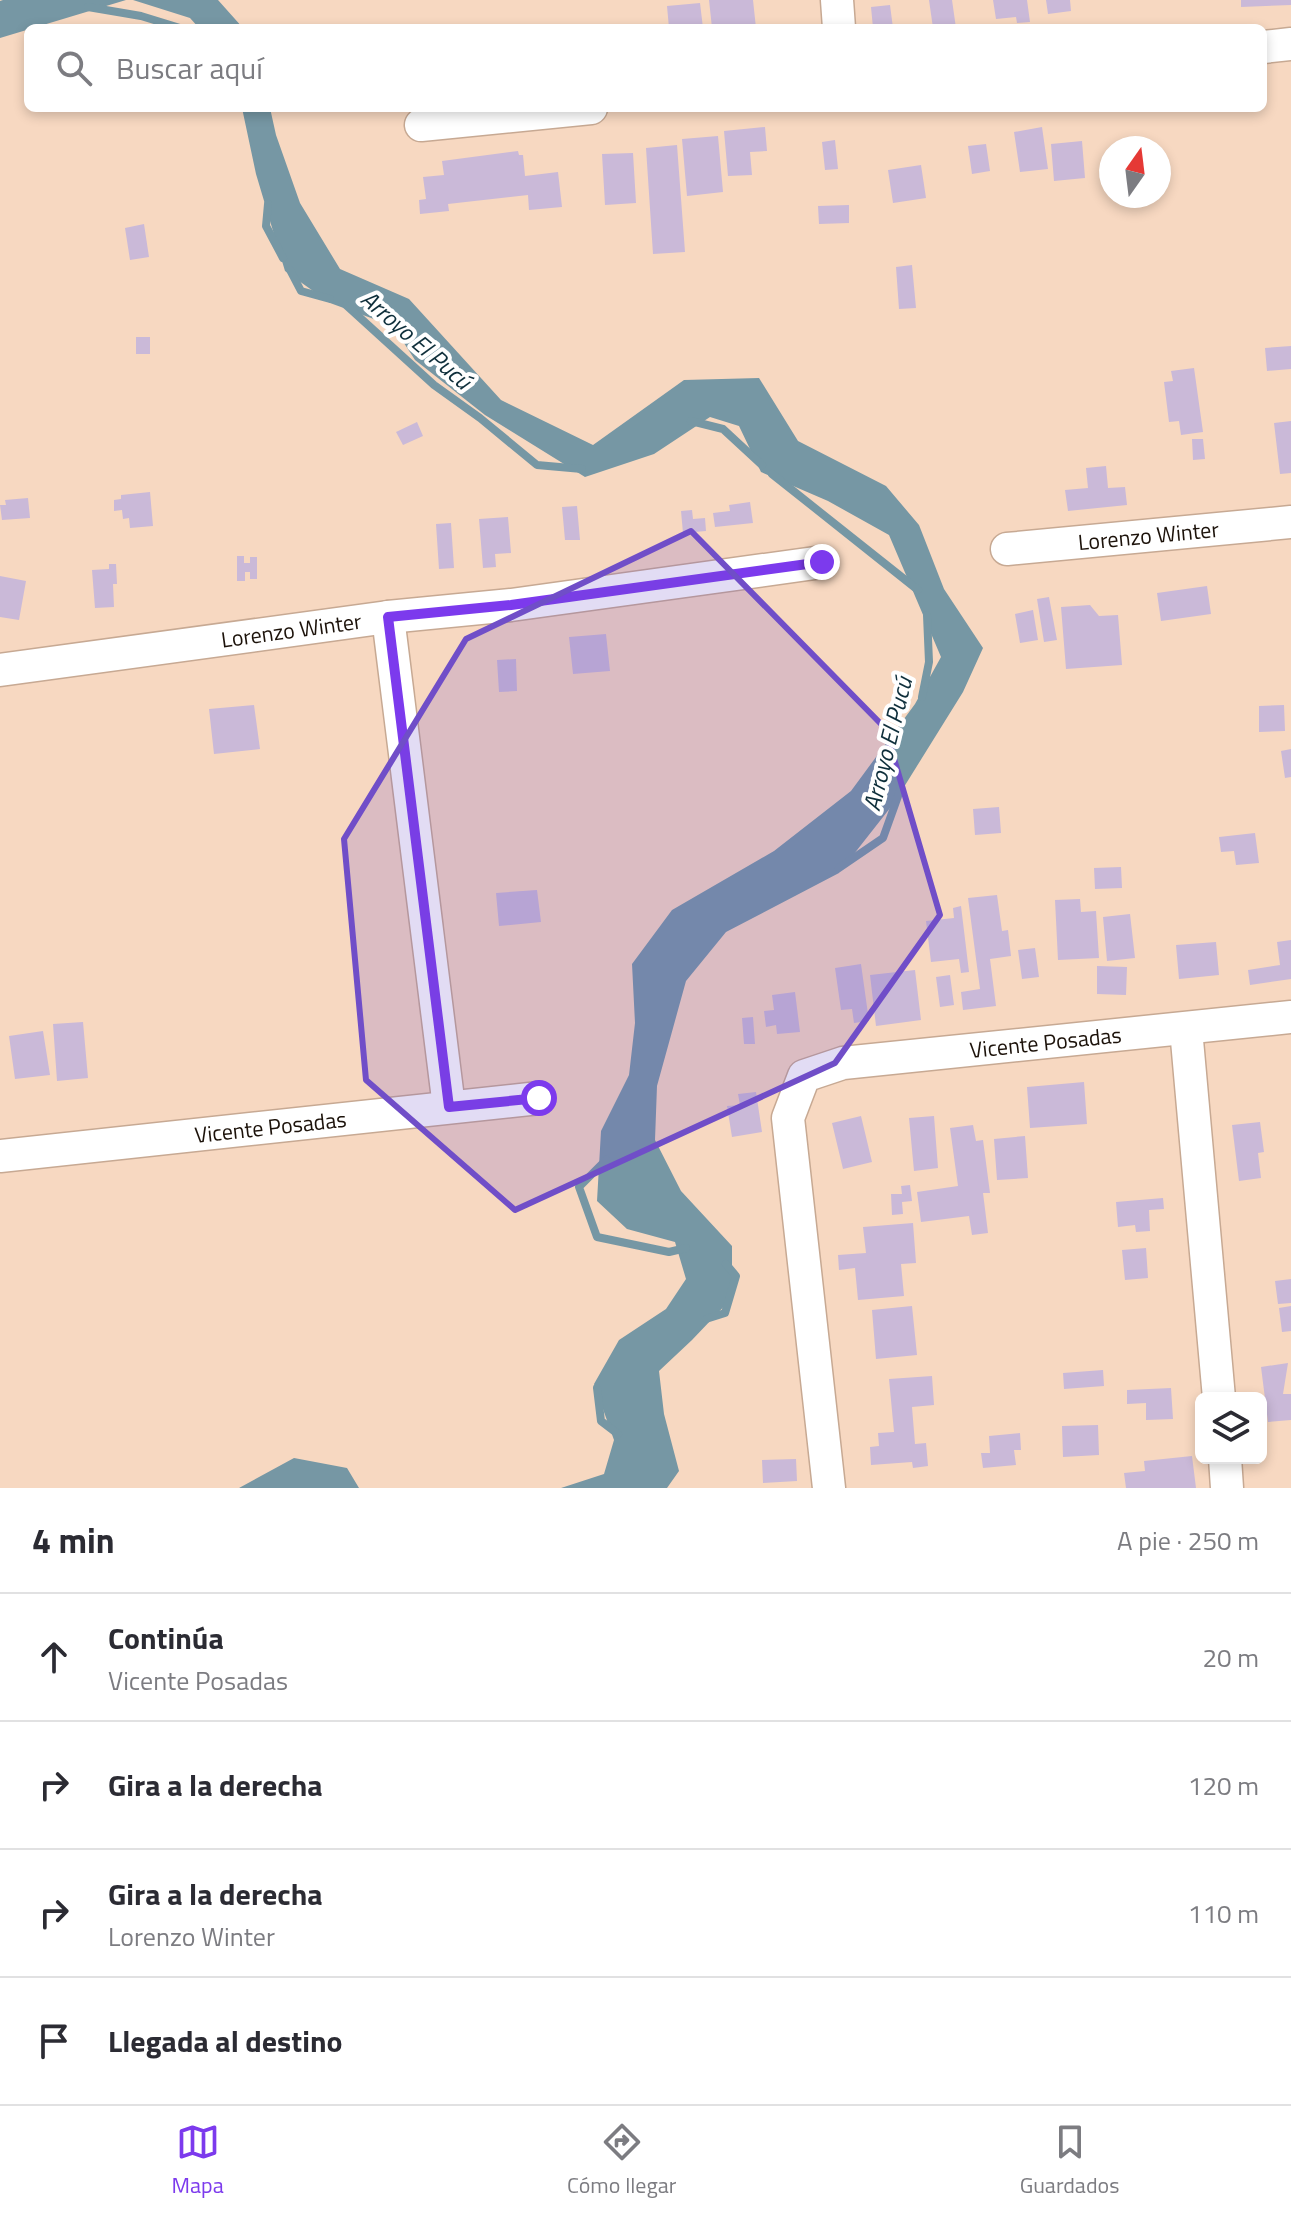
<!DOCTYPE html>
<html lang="es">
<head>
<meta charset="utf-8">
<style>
	body { margin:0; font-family:"Titillium Web",sans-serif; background:#f7f7f7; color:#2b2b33 }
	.controls { position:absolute; right:24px; bottom:24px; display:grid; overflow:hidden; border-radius:12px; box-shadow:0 4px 12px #0003 }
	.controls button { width:72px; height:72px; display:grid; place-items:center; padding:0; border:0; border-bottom:2px solid #e1e1e2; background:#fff; color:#2b2b33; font:40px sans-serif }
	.compass { position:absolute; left:1099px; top:136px; width:72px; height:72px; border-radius:50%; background:#fff; box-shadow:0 4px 12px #0003; rotate:14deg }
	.stop { position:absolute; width:24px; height:24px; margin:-18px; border:6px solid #7c3aed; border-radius:50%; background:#fff }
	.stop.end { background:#7c3aed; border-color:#fff; box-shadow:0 2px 8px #0008 }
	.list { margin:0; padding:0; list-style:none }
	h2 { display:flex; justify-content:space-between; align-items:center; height:104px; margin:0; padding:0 32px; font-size:34px }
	h2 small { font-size:26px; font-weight:400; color:#7c7c81 }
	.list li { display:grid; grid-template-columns:52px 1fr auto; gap:24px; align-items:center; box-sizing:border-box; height:128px; padding:0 32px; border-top:2px solid #e1e1e2 }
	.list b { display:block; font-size:30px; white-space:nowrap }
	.list p { margin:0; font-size:26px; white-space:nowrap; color:#7c7c81 }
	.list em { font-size:26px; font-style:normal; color:#7c7c81 }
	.icon { flex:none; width:44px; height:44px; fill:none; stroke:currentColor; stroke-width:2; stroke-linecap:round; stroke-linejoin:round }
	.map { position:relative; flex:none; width:1291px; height:1488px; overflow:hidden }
	.search { position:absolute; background:#fff; box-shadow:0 4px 12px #0003; left:24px; right:24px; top:24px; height:88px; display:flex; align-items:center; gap:20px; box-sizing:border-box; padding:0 28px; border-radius:12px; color:#7c7c81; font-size:30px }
	.sheet { height:616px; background:#fff }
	nav { display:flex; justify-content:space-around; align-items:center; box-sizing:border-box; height:112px; border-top:2px solid #e1e1e2; background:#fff; font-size:22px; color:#7c7c81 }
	nav a { display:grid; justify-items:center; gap:4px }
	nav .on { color:#7c3aed }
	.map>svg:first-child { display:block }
	.water { fill:#7697a4 }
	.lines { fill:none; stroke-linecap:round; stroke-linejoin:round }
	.stream { stroke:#7697a4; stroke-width:8 }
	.building { fill:#cab9d8 }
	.minor-casing { stroke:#c7a993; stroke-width:35 }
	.minor { stroke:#fff; stroke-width:32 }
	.route { stroke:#7c3aed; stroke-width:10 }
	.marked { fill:#704ec8; fill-opacity:0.2; stroke:#704ec8; stroke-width:6; stroke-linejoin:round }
	.labels { text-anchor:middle; stroke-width:8; stroke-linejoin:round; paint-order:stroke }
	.street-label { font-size:22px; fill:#1c120a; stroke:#fff }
	.water-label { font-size:24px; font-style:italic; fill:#0f2f3b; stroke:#fff }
</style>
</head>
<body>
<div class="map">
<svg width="1291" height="1488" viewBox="0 0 1291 1488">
	<rect width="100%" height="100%" fill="#f7d8c1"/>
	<path class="water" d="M3 0H126L0 38V1Z
		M133 0H218L243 28H199L190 18Z
		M242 108H270L276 135 300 203 340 269 409 299 501 400 593 445 684 380 759 378 798 441 886 486 919 525 944 589 983 648 963 692 894 803 839 873 726 932 686 981 657 1086 655 1140 681 1191 732 1246V1298L692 1340 659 1371 664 1414 679 1471 667 1488H561L604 1474 614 1440 594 1384 619 1340 666 1309 686 1279 675 1242 627 1229 597 1201 601 1131 629 1075 635 1023 632 964 672 910 774 851 851 791 915 704 941 657 889 535 828 501 761 472 739 426 710 417 654 454 585 477 485 415 415 360 393 326 330 303 285 271 256 174Z
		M294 1458 347 1468 359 1488H239Z"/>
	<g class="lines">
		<path class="stream" d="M88 7 141 16 180 28
			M268 204 266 226 283 258
			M290 270 301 291 330 299
			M346 305 434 385 480 418 537 465 582 469
			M691 421 723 429 762 465
			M772 474 918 590
			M922 697 929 662 927 615
			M839 868 883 838 901 788
			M606 1160 579 1187 597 1237 669 1252 686 1248
			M706 1319 725 1313 736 1276 726 1264
			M597 1388 601 1421 618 1434"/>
	</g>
	<path class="building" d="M709 0H753L756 28H712Z
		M929 0H952L956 28H933Z
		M993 0H1027L1030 22 1017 23 1016 17 996 19Z
		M1046 0H1070L1071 11 1048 14Z
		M1241 0H1291V5L1241 7Z
		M700 3 703 28H669L667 6Z
		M890 5 893 28H873L871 7Z
		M765 127 767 151 750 152 752 175 728 176 724 131Z
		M1042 127 1048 169 1020 172 1014 132Z
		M718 136 723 192 687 196 682 139Z
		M835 140 838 169 825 170 822 142Z
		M1082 141 1085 178 1054 181 1051 144Z
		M986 144 990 171 972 174 968 146Z
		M677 145 685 252 653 254 646 148Z
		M518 151 519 155H523L525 176 558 172 562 207 529 210 528 195 448 204 449 211 420 214 419 200 426 199 423 177 444 175 442 161Z
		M633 153 636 203 605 205 602 154Z
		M921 165 926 198 893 203 888 170Z
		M849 205V223L819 224 818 206Z
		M144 224 149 257 130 260 125 228Z
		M912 265 916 308 899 309 896 267Z
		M136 337H150V354H136Z
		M1291 346V369L1267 371 1265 348Z
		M1194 368 1203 432 1181 435 1179 421 1169 422 1164 382 1173 381 1171 371Z
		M1291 421V473L1280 474 1274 423Z
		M417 422 423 436 403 445 396 432Z
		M1192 439H1203L1205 459 1193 460Z
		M1106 466 1108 488 1125 487 1127 505 1068 511 1065 490 1088 488 1086 468Z
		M150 492 153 526 130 528 129 518 123 519 122 510 114 511V500L121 499V495Z
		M28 498 30 518 2 520 0 505H6L5 500Z
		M750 502 753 523 715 527 713 513 730 511 729 505Z
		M577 506 580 540H565L562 507Z
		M692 510 693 519 705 518 706 531 683 533 681 511Z
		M508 517 511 553 495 554 496 567 483 568 479 519Z
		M451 523 454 568 439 569 436 524Z
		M237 556H244V563H250V557H257V579H250V572H245V581H237Z
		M109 564H116L117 584H113L114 607 95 608 92 570 109 569Z
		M0 576 26 581 19 620 0 617Z
		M1207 586 1211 614 1161 621 1157 593Z
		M1049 597 1057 640 1044 642 1037 599Z
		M1090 605 1099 616 1118 615 1122 665 1066 669 1061 607Z
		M1033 610 1038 640 1020 643 1015 614Z
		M606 634 610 671 573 674 569 637Z
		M516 659 517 691 499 692 497 660Z
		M254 705 260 749 214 754 209 709Z
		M1284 705 1285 731 1259 732V706Z
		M1291 749V777L1285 778 1281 751Z
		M999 807 1001 833 975 835 973 809Z
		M1255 833 1259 863 1236 865 1234 851 1221 852 1219 837Z
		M1121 867 1122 888 1095 889 1094 868Z
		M537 890 541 922 499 926 496 893Z
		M997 895 1002 931 1008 930 1011 956 990 959 996 1006 963 1010 961 992 980 989 968 898Z
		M1080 899 1081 912 1096 911 1099 958 1058 960 1055 900Z
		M961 906 969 972 961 973 959 959 931 962 926 921 954 918 953 908Z
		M1130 914 1135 958 1107 961 1103 917Z
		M1291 940V979L1250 985 1248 970 1280 965 1277 942Z
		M1216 942 1219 975 1179 979 1176 945Z
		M1035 948 1039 977 1022 979 1018 950Z
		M861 964 869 1021 854 1023 852 1009 841 1010 835 968Z
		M1097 966 1127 967 1126 995 1097 994Z
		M915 970 921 1020 876 1026 870 975Z
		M950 975 954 1005 940 1007 936 977Z
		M795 992 800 1032 777 1034 776 1025 766 1027 764 1011 774 1010 772 995Z
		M753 1017 755 1044H744L742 1018Z
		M83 1022 88 1078 57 1081 53 1024Z
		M43 1031 50 1075 15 1079 9 1036Z
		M1084 1082 1087 1124 1030 1128 1027 1087Z
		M756 1092 762 1132 732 1137 727 1106 740 1105 738 1094Z
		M861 1116 872 1162 843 1169 832 1123Z
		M934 1116 938 1168 914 1171 909 1118Z
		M1260 1122 1264 1152 1258 1153 1261 1178 1239 1181 1232 1125Z
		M973 1125 976 1141 983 1140 990 1193H983L988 1233 972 1235 969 1216 921 1222 917 1192 958 1186 950 1128Z
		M1025 1136 1028 1178 997 1180 994 1139Z
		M910 1185 912 1201 902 1202 903 1214 892 1215 891 1194H902L901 1186Z
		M1163 1198 1164 1209 1149 1210 1150 1231 1136 1232 1135 1225 1118 1227 1116 1202Z
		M913 1223 916 1263 901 1264 904 1296 858 1300 855 1268 839 1270 838 1255 866 1253 863 1227Z
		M1146 1248 1148 1278 1125 1280 1122 1250Z
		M1291 1279V1303L1278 1304 1275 1281Z
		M912 1306 917 1355 876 1359 872 1310Z
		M1291 1306V1331L1282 1332 1279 1308Z
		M1288 1363 1283 1394H1291V1420L1268 1422 1261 1367Z
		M1103 1370 1104 1386 1064 1389 1063 1373Z
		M932 1376 934 1405 912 1407 915 1444 926 1443 928 1466 913 1468 912 1462 871 1465 870 1447 879 1446 878 1433 894 1432 889 1379Z
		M1171 1388 1173 1419 1146 1420V1403L1127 1404V1390Z
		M1098 1425 1099 1455 1063 1457 1062 1426Z
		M1020 1433 1021 1450H1014L1016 1465 983 1468 981 1453H990L989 1436Z
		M1192 1456 1196 1488H1126L1124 1473 1145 1471 1144 1461Z
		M796 1459 797 1481 763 1483 762 1460Z"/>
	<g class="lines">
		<defs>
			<g id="minor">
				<path d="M837 0 839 28"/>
				<path d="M1263 47 1291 44"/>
				<path d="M421 125 591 108"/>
				<path id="s1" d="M1007 549 1291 522"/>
				<path d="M388 617 449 1107"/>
				<path id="s2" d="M0 670 388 617 511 605 822 562"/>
				<path d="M1186 1029 1219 1398"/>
				<path id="s3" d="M0 1156 539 1098"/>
				<path d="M1225 1458 1227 1488"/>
				<path id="s4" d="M829 1488 788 1118 804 1076 843 1063 1291 1017"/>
			</g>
		</defs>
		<use href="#minor" class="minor-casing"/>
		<use href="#minor" class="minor"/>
	</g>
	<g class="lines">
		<path class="route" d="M539 1098 449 1107 388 617 511 605 822 562"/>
	</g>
	<path class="marked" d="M691 531 885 728 940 915 835 1063 515 1210 366 1080 344 839 466 639Z"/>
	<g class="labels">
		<g class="street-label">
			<text dy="8" stroke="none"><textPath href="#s1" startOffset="142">Lorenzo Winter</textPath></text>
			<text dy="8" stroke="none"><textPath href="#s2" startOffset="294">Lorenzo Winter</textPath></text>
			<text dy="8" stroke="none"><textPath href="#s4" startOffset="662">Vicente Posadas</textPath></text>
			<text dy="8" stroke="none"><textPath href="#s3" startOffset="272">Vicente Posadas</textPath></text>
		</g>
		<g class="water-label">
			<text transform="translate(416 340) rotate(41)" y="8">Arroyo El Pucú</text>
			<text transform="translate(888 744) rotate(-76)" y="8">Arroyo El Pucú</text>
		</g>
	</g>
</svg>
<div class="controls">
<button><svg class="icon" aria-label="layers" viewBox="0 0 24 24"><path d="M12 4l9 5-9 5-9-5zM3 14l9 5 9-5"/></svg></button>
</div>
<svg class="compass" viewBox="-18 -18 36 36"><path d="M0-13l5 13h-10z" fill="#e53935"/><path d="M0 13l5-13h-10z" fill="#7c7c81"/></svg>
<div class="stop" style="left:539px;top:1098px"></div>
<div class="stop end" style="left:822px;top:562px"></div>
<div class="search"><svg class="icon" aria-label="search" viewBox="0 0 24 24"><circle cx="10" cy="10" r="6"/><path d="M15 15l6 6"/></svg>Buscar aquí</div>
</div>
<section class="sheet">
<h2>4 min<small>A pie · 250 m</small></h2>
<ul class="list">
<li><svg class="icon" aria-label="ahead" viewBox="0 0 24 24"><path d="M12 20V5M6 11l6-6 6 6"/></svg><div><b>Continúa</b><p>Vicente Posadas</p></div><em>20 m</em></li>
<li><svg class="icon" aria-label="right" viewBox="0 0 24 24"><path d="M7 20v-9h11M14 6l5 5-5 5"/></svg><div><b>Gira a la derecha</b></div><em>120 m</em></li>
<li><svg class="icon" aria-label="right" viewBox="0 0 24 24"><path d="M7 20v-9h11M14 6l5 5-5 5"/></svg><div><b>Gira a la derecha</b><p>Lorenzo Winter</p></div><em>110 m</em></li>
<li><svg class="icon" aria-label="arrive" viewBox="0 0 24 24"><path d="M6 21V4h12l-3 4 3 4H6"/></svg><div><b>Llegada al destino</b></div></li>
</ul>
</section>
<nav>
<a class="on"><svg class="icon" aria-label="map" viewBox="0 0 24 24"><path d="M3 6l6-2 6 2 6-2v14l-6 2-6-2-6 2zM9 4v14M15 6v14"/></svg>Mapa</a>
<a><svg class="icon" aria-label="directions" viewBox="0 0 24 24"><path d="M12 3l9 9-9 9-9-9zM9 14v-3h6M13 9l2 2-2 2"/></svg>Cómo llegar</a>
<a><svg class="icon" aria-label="saved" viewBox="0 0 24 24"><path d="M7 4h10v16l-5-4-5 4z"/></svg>Guardados</a>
</nav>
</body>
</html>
